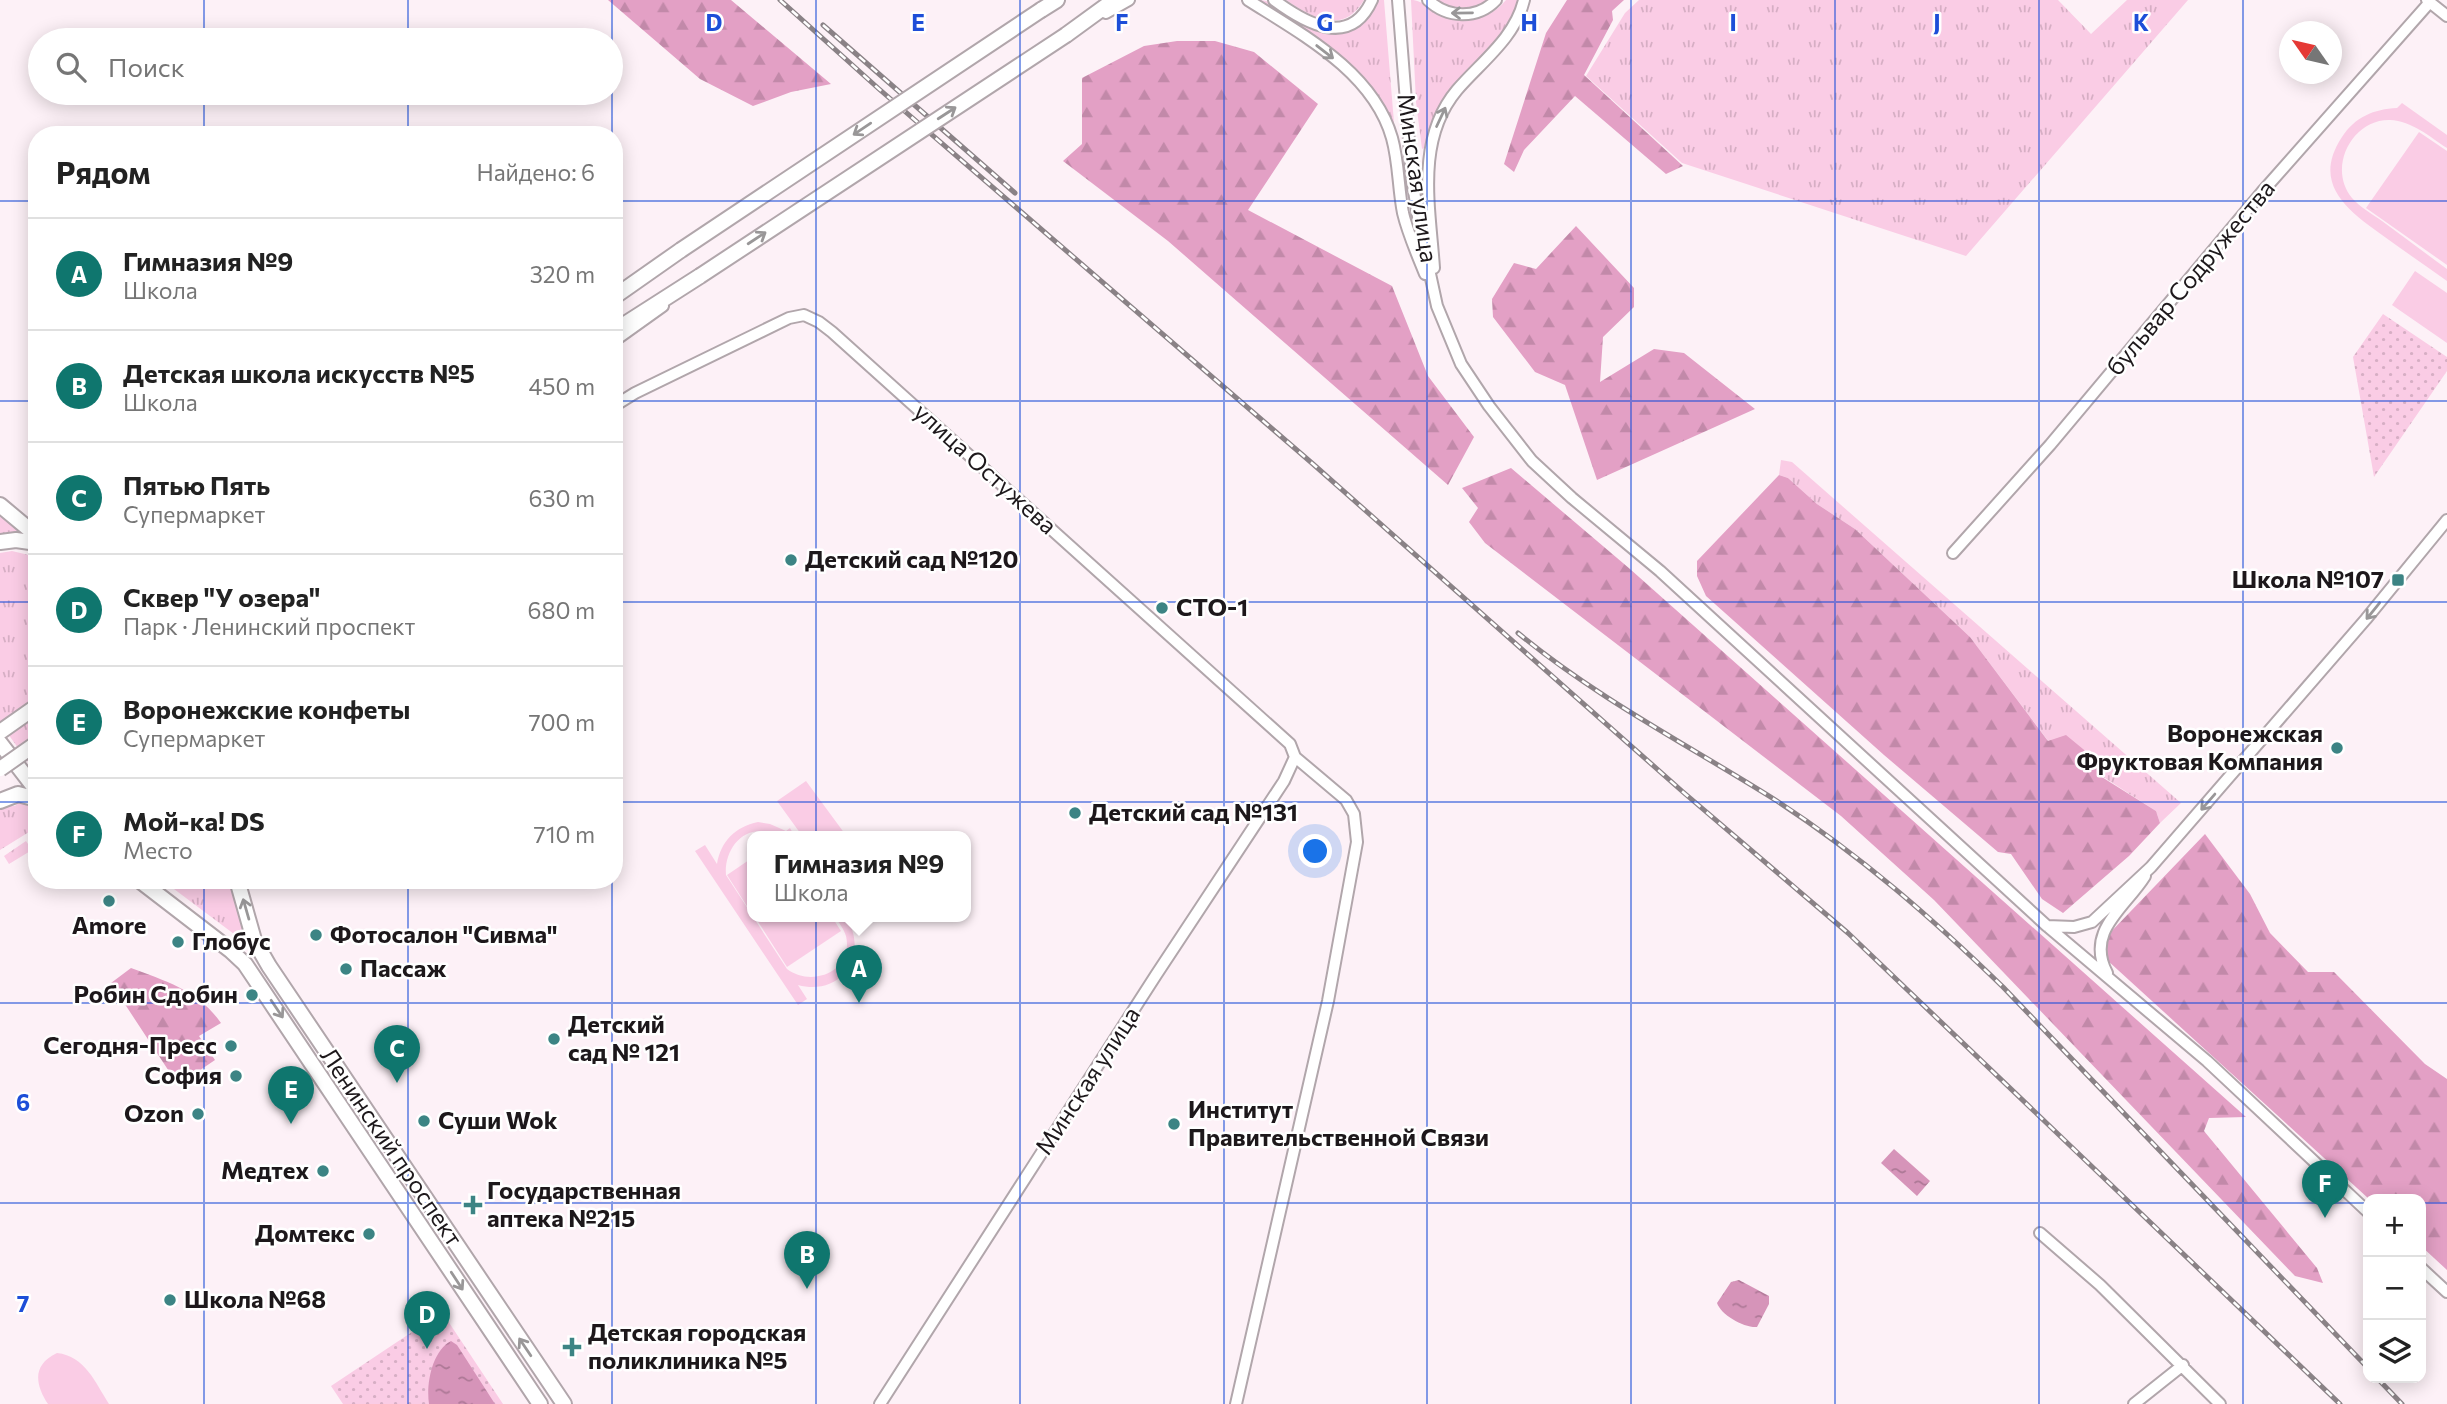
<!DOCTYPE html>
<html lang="ru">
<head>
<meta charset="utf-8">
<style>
	body { margin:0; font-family:Commissioner,sans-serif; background:#f6f6f6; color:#222 }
	.controls { position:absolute; right:21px; bottom:21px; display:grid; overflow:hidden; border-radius:14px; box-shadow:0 4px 18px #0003 }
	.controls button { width:63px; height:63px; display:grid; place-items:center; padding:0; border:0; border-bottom:2px solid #e0e0e0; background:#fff; color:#222; font:35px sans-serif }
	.compass { position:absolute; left:2279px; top:21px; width:63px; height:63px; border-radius:50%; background:#fff; box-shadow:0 4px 18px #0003; rotate:304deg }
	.you { position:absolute; left:1316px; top:852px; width:24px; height:24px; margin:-18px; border:5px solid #fff; border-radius:50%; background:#1a73e8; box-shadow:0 0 0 10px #1a73e833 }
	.badge { display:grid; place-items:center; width:46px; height:46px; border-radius:50%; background:#0f766e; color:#fff; font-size:23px; font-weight:700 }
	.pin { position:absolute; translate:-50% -58px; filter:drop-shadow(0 2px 4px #0008) }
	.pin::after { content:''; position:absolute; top:37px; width:24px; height:21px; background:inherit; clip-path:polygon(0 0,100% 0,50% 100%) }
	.popup { position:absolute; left:747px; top:831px; width:224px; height:91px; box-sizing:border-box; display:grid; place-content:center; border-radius:14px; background:#fff; filter:drop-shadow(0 2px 5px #0005); font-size:23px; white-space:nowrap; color:#767676 }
	.popup b { font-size:26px; color:#222 }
	.popup::after { content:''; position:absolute; left:50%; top:100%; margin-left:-14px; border:14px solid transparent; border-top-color:#fff }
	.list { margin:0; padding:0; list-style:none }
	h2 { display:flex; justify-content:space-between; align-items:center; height:91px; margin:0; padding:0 28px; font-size:30px }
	h2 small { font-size:23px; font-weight:400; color:#767676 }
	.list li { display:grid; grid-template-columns:46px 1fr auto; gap:21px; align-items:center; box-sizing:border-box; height:112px; padding:0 28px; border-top:2px solid #e0e0e0 }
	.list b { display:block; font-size:26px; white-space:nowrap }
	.list p { margin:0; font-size:23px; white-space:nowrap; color:#767676 }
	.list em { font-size:23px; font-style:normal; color:#767676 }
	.icon { flex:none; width:38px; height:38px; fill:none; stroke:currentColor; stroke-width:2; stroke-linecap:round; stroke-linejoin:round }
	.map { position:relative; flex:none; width:2447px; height:1404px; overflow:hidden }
	.search { position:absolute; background:#fff; box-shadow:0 4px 18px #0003; left:28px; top:28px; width:595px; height:77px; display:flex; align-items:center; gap:18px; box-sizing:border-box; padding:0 24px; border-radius:38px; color:#767676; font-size:26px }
	.panel { position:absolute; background:#fff; box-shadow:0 4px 18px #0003; left:28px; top:126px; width:595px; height:763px; border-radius:28px }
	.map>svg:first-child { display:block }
	.grass { fill:url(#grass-tufts) }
	.forest { fill:url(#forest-firs) }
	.park { fill:url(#park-dots) }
	.pitch { fill:#facce5 }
	.water { fill:url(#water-ripples) }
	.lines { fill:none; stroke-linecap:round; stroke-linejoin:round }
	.minor-casing { stroke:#b1a6ab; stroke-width:14 }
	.major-casing { stroke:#b1a6ab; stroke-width:18 }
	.minor { stroke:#fff; stroke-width:10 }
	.major { stroke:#fff; stroke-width:14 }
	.rail-casing { stroke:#8a8286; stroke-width:5 }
	.rail { stroke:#fff; stroke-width:2.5; stroke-dasharray:8; stroke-linecap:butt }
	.major-bridge-casing { stroke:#b1a6ab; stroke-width:18; stroke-linecap:butt }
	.major-bridge { stroke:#fff; stroke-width:14 }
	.oneway { stroke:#999798 }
	.grid { fill:none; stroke:#1d4ed8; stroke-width:2; stroke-opacity:0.55 }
	.poi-dot { fill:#3c8484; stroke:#fff; stroke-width:2.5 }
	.labels { text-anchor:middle; stroke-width:5; stroke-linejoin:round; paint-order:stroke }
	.street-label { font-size:24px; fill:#1d181b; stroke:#fff }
	.poi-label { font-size:24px; font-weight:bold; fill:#1d181b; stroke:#fff; text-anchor:start }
	.grid-label { font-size:23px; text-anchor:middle; font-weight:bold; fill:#1d4ed8; stroke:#fff; stroke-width:5; stroke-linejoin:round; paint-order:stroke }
</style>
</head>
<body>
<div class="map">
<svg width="2447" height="1404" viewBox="0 0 2447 1404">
	<defs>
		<pattern id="grass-tufts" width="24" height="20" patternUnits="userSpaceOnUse" patternTransform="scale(1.75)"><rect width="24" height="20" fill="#facce5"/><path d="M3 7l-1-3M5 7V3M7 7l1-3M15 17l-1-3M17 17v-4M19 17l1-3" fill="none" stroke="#d6aec4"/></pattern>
		<pattern id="forest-firs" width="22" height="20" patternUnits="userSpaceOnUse" patternTransform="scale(1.75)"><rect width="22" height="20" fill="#e3a0c5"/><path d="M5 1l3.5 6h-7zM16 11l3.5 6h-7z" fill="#c289a9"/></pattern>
		<pattern id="park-dots" width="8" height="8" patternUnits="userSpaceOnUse" patternTransform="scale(1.75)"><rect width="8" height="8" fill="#facce5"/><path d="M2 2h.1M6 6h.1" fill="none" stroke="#d6aec4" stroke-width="1.8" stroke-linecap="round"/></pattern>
		<pattern id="water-ripples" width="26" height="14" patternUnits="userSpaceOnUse" patternTransform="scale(1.75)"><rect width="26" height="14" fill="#d694b9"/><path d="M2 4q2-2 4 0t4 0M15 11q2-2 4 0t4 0" fill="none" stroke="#ad7896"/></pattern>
	</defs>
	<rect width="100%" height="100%" fill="#fdf1f7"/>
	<path class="grass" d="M1257 0C1292 0 1308 47 1352 28 1365 22 1373 12 1378 0H1384L1394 123H1391L1378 96 1363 79Z
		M1286 0H1364C1343 36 1311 17 1286 0Z
		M1411 0C1424 0 1427 10 1439 15 1462 25 1490 20 1506 0H1518L1514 15 1506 29C1472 70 1439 93 1424 148L1422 149 1416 102Z
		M1435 0H1490C1470 12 1455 12 1435 0Z
		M1639 0H2058L2091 34 2127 0H2188L1966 256 1682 163 1586 76 1625 13Z
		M1781 460 1792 462 2181 803 2160 823 2156 811 2049 742 1970 637 1855 529 1817 504 1788 478 1779 475Z
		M0 514 23 532 0 535Z
		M12 551 37 557V774L0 723V553Z
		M18 794 37 817V827L0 850V806H15L19 802Z
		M26 841 32 850 9 864 4 856Z
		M162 880H229L246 943Z"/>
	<path class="forest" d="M608 0H731L831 84 791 92 753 106 700 79Z
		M1567 0H1624L1612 11 1613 20 1584 75 1683 166 1666 174 1575 96 1524 150 1514 172 1504 164 1546 33Z
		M1177 41H1215L1254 52 1318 104 1248 210 1392 286 1428 376 1474 437 1448 485 1168 241 1063 161 1082 144V78L1144 46Z
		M1576 226 1634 288V307L1603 337 1600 382 1654 349 1684 353 1755 409 1597 480 1565 385 1535 372 1493 317 1492 299 1514 263 1536 269Z
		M1511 468 1630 569 2246 1117 2209 1118 2204 1131 2317 1268 2323 1283 2295 1276 1934 900 1841 816 1485 543 1469 522 1478 508 1462 488Z
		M1779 475 1788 478 1817 504 1855 529 1970 637 2048 741 2066 735 2100 763 2097 774 2156 811 2160 823 2129 856 2063 913 2042 899 2011 854 1998 852 1884 755 1706 596 1697 576V561Z
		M2205 834 2250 894 2270 933 2308 972H2334L2425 1064 2447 1079V1270L2421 1246V1199H2369L2107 960 2105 938Z
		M131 968C166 981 199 991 221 1023L199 1036 215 1060 178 1085 111 983Z"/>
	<path class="park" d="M2383 314 2447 357V371L2374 477 2353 357Z
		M442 1312 503 1404H343L331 1386Z"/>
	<path class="pitch" d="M2402 103 2447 135V148C2430 137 2412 121 2390 120 2352 119 2327 168 2352 198 2360 207 2372 214 2382 221 2404 237 2425 253 2447 269V281C2428 267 2408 254 2389 240 2353 214 2309 187 2342 137 2355 117 2374 109 2397 108Z
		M2419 132 2447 151V265L2366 208Z
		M2415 271 2447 293V343L2392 305Z
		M806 781 845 834 842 837H803L777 801Z
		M758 822 770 824 786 831 790 828 795 837C783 837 775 832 763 831 739 829 724 853 726 875L787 969C812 988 854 971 846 936 844 929 839 923 835 917H846C870 955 841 997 798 985L807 999 798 1005 695 851 705 845 717 864C721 841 735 827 758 822Z
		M752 858V914L727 875Z
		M755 917H832L841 931 787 967Z
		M57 1353C85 1356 95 1382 109 1404H48C35 1384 32 1365 57 1353Z"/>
	<path class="water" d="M1894 1149 1930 1181 1917 1196 1881 1163Z
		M1739 1280 1769 1296V1304L1757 1327C1744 1328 1721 1315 1717 1303L1731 1282Z
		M451 1341 457 1345 495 1404H429C426 1384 432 1351 451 1341Z"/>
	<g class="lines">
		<defs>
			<path id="minor" d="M1248 0C1303 35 1373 72 1392 138 1399 163 1398 188 1403 213 1408 234 1417 254 1425 274
				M1274 0C1305 23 1350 49 1372 0
				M1398 0 1412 178 1419 223 1437 306 1461 364 1489 406 1532 461 1572 498 1660 571 2047 926 2207 1061 2368 1212
				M1428 0C1447 18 1477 20 1496 0
				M2427 0 2447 16
				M1106 13 1129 0
				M1434 268C1430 208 1415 140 1457 90 1481 62 1515 38 1524 0
				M614 341 663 306
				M614 406 635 393 789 318 804 315 819 322 832 332 1290 744 1295 757
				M1953 553 2050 445 2262 192 2430 2
				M2047 926 2074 927 2092 922 2151 867 2366 619 2447 520
				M2107 973C2085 931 2125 908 2145 876
				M2040 1233 2100 1285 2220 1404
				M2421 1268 2447 1292
				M880 1404 1156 975 1284 781 1295 757
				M1236 1404 1328 1001 1357 842 1354 814 1346 800 1295 757
				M2134 1404 2183 1365"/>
			<path id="major" d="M1041 10 1057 0
				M1066 35 1114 0
				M614 297 681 250
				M614 331 700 276
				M0 505 37 536
				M0 542 16 540 37 543
				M0 732 37 706
				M0 743 37 791
				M0 801 18 794 37 799
				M139 880 230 950 245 964 540 1404
				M237 880 254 940 269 966 564 1404"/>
		</defs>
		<use href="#minor" class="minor-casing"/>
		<use href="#major" class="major-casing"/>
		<use href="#minor" class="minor"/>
		<use href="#major" class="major"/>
		<defs>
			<path id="rail" d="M780 0 879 89 1313 464 1683 792 1848 933 2340 1404
				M823 25 1015 193
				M1518 633C1598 699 1690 746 1777 801 1860 855 1932 918 2003 987L2368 1368
				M2377 1378 2402 1404"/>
		</defs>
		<use href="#rail" class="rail-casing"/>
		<use href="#rail" class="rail"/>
		<defs>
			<path id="major-bridge" d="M681 250 1041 10
				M700 276 1066 35
				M0 769 37 743"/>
		</defs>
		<use href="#major-bridge" class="major-bridge-casing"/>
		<use href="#major-bridge" class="major-bridge"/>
	</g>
	<defs><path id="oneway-shaft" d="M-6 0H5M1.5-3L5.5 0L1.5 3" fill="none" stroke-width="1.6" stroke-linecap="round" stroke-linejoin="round" transform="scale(1.75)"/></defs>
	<g class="oneway">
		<use href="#oneway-shaft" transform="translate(1462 13) rotate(179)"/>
		<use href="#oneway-shaft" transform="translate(1325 52) rotate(38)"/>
		<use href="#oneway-shaft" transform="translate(947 113) rotate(-33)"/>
		<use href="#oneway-shaft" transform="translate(1441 117) rotate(-65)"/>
		<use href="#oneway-shaft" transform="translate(862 129) rotate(146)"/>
		<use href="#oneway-shaft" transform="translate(757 238) rotate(-33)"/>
		<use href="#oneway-shaft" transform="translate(2373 611) rotate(129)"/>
		<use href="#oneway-shaft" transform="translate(2208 802) rotate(131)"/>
		<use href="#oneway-shaft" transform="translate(246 909) rotate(-106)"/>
		<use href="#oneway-shaft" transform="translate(277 1009) rotate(56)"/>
		<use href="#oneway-shaft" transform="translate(457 1281) rotate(57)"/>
		<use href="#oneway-shaft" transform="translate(525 1347) rotate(-124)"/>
	</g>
	<path class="grid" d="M204 0V40M408 0V40M612 0V135M816 0V1404M1020 0V1404M1224 0V1404M1427 0V1404M1631 0V1404M1835 0V1404M2039 0V1404M2243 0V1404M204 93V135M408 93V135M0 201H37M614 201H2447M0 401H37M614 401H2447M0 602H37M614 602H2447M0 802H37M614 802H2447M204 880V1404M408 880V1404M612 880V1404M0 1003H2447M0 1203H2368M2421 1203H2447"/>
	<g class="poi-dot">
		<circle cx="791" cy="560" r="7"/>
		<rect x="2391" y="573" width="14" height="14" rx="3.5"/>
		<circle cx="1162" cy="608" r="7"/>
		<circle cx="2337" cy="748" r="7"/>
		<circle cx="1075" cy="813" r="7"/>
		<circle cx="109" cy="901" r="7"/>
		<circle cx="316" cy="935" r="7"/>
		<circle cx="178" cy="942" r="7"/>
		<circle cx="346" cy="969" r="7"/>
		<circle cx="252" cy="995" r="7"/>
		<circle cx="554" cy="1039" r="7"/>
		<circle cx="231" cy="1046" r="7"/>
		<circle cx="236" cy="1076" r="7"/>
		<circle cx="198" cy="1114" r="7"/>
		<circle cx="424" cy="1121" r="7"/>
		<circle cx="1174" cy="1124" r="7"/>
		<circle cx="323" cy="1171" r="7"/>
		<path d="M469.5 1194.5h7v7h7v7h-7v7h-7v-7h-7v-7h7z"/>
		<circle cx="369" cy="1234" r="7"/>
		<circle cx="170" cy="1300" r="7"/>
		<path d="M568.5 1336.5h7v7h7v7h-7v7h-7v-7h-7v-7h7z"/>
	</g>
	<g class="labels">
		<g class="street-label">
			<text transform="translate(1417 178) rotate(82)" y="8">Минская улица</text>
			<text transform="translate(2191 278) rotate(-50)" y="8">бульвар Содружества</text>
			<text transform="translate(985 469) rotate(42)" y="8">улица Остужева</text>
			<text transform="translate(1088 1081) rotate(-57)" y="8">Минская улица</text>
			<text transform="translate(391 1147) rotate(56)" y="8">Ленинский проспект</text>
		</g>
		<g class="poi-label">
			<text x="805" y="568">Детский сад №120</text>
			<text x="2384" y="588" text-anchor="end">Школа №107</text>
			<text x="1176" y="616">СТО-1</text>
			<text x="2323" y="742" text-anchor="end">Воронежская<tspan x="2323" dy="28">Фруктовая Компания</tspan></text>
			<text x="1089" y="821">Детский сад №131</text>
			<text x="109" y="934" text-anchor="middle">Amore</text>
			<text x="330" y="943">Фотосалон "Сивма"</text>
			<text x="192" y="950">Глобус</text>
			<text x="360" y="977">Пассаж</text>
			<text x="238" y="1003" text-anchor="end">Робин Сдобин</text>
			<text x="568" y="1033">Детский<tspan x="568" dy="28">сад № 121</tspan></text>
			<text x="217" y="1054" text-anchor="end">Сегодня-Пресс</text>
			<text x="222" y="1084" text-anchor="end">София</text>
			<text x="1188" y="1118">Институт<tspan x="1188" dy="28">Правительственной Связи</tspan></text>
			<text x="184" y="1122" text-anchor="end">Ozon</text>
			<text x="438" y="1129">Суши Wok</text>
			<text x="309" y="1179" text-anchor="end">Медтех</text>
			<text x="487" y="1199">Государственная<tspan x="487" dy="28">аптека №215</tspan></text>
			<text x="355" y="1242" text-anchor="end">Домтекс</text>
			<text x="184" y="1308">Школа №68</text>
			<text x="588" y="1341">Детская городская<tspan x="588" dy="28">поликлиника №5</tspan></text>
		</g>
	</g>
	<g class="grid-label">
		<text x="714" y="31">D</text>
		<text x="918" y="31">E</text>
		<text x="1122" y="31">F</text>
		<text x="1325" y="31">G</text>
		<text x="1529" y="31">H</text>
		<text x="1733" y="31">I</text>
		<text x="1937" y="31">J</text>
		<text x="2141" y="31">K</text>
		<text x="23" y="1111">6</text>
		<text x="23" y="1312">7</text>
	</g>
</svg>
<div class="controls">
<button>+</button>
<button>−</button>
<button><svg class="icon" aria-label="layers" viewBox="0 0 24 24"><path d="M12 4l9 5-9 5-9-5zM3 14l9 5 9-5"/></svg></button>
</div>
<svg class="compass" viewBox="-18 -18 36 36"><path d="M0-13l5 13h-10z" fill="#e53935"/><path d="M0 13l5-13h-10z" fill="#767676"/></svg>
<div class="you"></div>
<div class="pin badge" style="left:859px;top:1003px">A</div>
<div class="popup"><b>Гимназия №9</b>Школа</div>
<div class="pin badge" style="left:807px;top:1289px">B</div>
<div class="pin badge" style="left:397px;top:1083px">C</div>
<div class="pin badge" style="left:427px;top:1349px">D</div>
<div class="pin badge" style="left:291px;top:1124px">E</div>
<div class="pin badge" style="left:2325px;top:1218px">F</div>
<div class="search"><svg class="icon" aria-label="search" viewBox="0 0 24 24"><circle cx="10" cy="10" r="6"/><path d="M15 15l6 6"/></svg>Поиск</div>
<section class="panel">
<h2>Рядом<small>Найдено: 6</small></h2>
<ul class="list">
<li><span class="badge">A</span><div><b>Гимназия №9</b><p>Школа</p></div><em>320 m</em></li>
<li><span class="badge">B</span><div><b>Детская школа искусств №5</b><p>Школа</p></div><em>450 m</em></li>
<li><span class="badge">C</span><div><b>Пятью Пять</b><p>Супермаркет</p></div><em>630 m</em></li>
<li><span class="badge">D</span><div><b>Сквер &quot;У озера&quot;</b><p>Парк · Ленинский проспект</p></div><em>680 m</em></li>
<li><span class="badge">E</span><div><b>Воронежские конфеты</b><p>Супермаркет</p></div><em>700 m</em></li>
<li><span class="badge">F</span><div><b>Мой-ка! DS</b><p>Место</p></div><em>710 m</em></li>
</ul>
</section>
</div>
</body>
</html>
